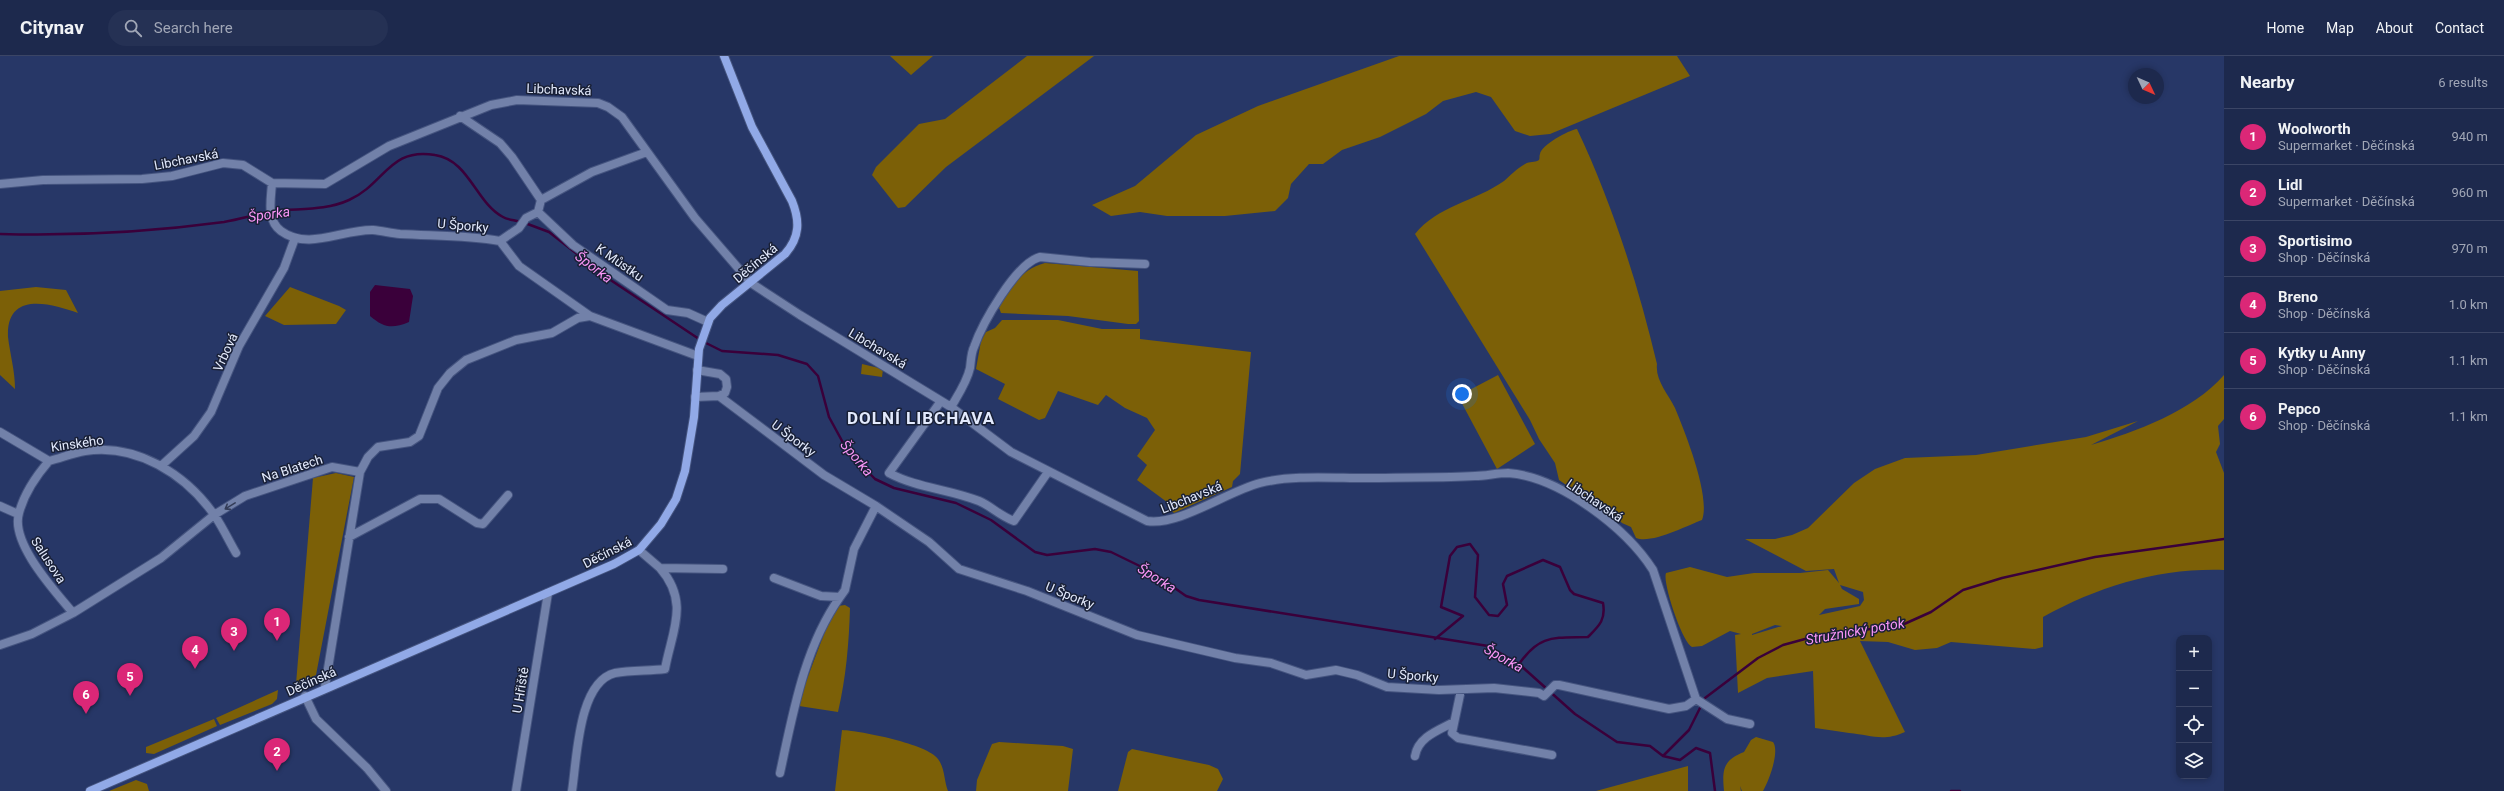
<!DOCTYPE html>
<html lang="en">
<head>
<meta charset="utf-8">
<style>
	body { margin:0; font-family:Roboto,sans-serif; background:#253154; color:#f1f3f6 }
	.controls { position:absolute; right:12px; bottom:12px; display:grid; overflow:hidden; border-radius:8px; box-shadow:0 2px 6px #0003 }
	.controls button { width:36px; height:36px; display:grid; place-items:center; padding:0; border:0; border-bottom:1px solid #3b4565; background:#1d294d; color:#f1f3f6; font:20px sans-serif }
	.compass { position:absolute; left:2128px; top:12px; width:36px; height:36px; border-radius:50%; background:#1d294d; box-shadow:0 2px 6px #0003; rotate:134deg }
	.you { position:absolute; left:1462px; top:338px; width:14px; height:14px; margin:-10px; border:3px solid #fff; border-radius:50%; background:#1a73e8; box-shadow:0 0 0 6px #1a73e833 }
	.badge { display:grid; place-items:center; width:26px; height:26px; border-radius:50%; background:#db2777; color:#fff; font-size:13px; font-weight:700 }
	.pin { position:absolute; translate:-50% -33px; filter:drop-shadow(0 1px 2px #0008) }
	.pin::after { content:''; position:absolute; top:21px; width:14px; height:12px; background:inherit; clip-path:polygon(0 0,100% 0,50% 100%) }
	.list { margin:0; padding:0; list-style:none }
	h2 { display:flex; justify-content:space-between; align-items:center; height:52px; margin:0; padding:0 16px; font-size:17px }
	h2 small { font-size:13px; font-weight:400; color:#a0a6b6 }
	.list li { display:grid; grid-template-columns:26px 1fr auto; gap:12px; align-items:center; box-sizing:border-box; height:56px; padding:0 16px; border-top:1px solid #3b4565 }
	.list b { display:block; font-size:15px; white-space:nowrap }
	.list p { margin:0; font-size:13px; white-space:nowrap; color:#a0a6b6 }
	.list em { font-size:13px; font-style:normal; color:#a0a6b6 }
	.icon { flex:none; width:22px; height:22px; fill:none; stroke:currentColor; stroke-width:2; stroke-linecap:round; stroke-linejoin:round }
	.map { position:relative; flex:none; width:2224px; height:735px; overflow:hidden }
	header { display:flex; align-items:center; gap:24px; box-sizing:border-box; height:56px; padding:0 20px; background:#1d294d; border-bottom:1px solid #3b4565 }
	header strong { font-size:19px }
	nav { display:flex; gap:22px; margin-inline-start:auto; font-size:14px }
	.search { width:280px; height:36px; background:#253154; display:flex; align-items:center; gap:10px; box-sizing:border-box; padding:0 14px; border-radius:22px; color:#a0a6b6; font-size:15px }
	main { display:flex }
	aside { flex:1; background:#1d294d }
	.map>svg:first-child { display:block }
	.green { fill:#7c6007; fill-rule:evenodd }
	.water { fill:#3a003a }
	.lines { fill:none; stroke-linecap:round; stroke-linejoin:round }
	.stream { stroke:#3a003a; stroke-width:2.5 }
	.minor-casing { stroke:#45547f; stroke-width:10 }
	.secondary-casing { stroke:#45547f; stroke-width:10 }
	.minor { stroke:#7281a9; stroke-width:8 }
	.secondary { stroke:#91a9e7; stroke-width:8 }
	.oneway { stroke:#343d58 }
	.labels { text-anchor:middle; stroke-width:3; stroke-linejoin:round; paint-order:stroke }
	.street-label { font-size:13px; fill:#e3eafd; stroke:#192036 }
	.water-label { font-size:14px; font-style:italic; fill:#fb96f8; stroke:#192036 }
	.district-label { font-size:17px; font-weight:bold; letter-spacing:1px; fill:#e3eafd; stroke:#192036 }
</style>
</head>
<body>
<header>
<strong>Citynav</strong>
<div class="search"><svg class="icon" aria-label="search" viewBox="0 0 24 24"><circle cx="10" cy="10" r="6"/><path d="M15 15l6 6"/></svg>Search here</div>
<nav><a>Home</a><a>Map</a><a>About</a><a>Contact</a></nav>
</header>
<main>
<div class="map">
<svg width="2224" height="735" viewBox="0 0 2224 735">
	<rect width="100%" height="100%" fill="#273767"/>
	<path class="green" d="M890 0H933L911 19Z
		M1027 0H1094L946 111 905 151 898 152 872 119 876 111 919 68 945 63Z
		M1399 0H1677L1690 20 1550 78 1530 80 1515 75 1491 41 1476 36 1443 45 1426 58 1380 81 1342 94 1323 108H1309L1291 128 1288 142 1275 155 1225 160H1167L1140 156 1111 160 1092 149 1135 130 1196 79 1258 50Z
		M1577 73C1612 147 1638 228 1657 308 1655 324 1668 338 1675 352 1685 376 1711 441 1702 464 1686 470 1652 488 1636 482L1631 471 1622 467 1611 456 1594 448 1559 424 1555 407 1539 383 1530 364 1415 178C1437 150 1476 145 1504 125 1511 119 1516 113 1525 108 1530 105 1534 107 1539 104 1540 102 1539 100 1540 98 1541 89 1569 74 1577 73Z
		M1045 207 1138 215 1139 265 1136 268H1128L1068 260 1001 257 998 249C1013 230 1020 214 1045 207Z
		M36 231 66 234 78 257C50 247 6 235 8 281 10 298 15 315 15 333L0 319V235Z
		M290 231 339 250 346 254 336 268 284 269 265 260Z
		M1002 264H1058L1102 273H1140V283L1251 296 1240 418 1233 425 1232 431 1174 457 1171 454V449L1137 424 1147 409 1137 400 1155 374 1147 362 1125 352 1106 339 1098 349 1058 335 1045 362 1039 364 998 343 1005 328 976 313 981 285 986 276 995 272Z
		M862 308 883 313 882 321 861 318Z
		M1498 319 1535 388 1497 413 1458 340Z
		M2224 319V363L2218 370 2220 388 2216 396 2224 417V514C2158 512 2100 530 2043 561V591L2035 593 1951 586 1937 592 1915 594 1888 586 1860 585 1905 676C1883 686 1871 679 1849 677 1838 675 1827 674 1815 672L1813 615 1767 622 1738 637 1735 579 1741 578 1730 575 1702 590 1692 591C1683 588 1662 527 1666 517L1690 511 1727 521 1754 517H1800L1828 514 1839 527 1834 513 1806 515 1745 483H1775L1792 479 1808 472 1854 427 1875 413 1905 402 1976 399 2019 392 2086 381 2138 365 2091 389C2135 376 2193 355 2224 319ZM1840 529 1863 536 1864 544 1860 550 1819 559 1825 553 1859 548V543L1842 533ZM1775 569 1782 570 1752 579V578Z
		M336 417 354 421 316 619 296 628 313 422Z
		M845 549 850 552C849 587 846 622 838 656L799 650 804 631 830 562 838 550Z
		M278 634 277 643 272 648 220 669 216 662Z
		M214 663 217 670 154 698 146 697V691Z
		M842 674C861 675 928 688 938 703 945 712 944 725 948 735H835Z
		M1756 681 1773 686C1780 695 1769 725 1763 735H1742L1740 730 1741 735H1724C1722 714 1723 704 1744 696L1751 684Z
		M999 686 1063 690 1073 693 1068 735H976L977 724 992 688Z
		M1132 693 1209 709 1218 713 1223 723 1217 735H1118L1128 696Z
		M1688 710V735H1596Z
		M136 724 147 728 149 735H109Z"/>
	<path class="water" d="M375 229 410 233 413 240 409 266C392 273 384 272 370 260V236Z"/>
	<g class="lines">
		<path class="stream" d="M525 167 549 176 609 223 702 285 722 295 778 299 807 308 818 320 829 361 847 394 875 423 894 432 956 447 991 464 1035 496 1047 499 1095 493 1111 496 1152 516 1186 540 1199 544 1488 590 1519 608 1575 658 1617 686 1650 690 1663 700 1680 704 1696 692 1710 697 1715 735
			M0 178C74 180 150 176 224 166 241 163 257 158 274 155 299 152 325 155 349 144 385 128 389 91 435 99 469 104 476 147 503 161 508 164 515 164 521 166
			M1435 583 1463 560 1441 551 1450 500 1457 491 1470 488 1478 499 1475 541 1489 559 1498 560 1507 549 1503 528 1507 520 1543 504 1560 511 1570 534 1574 538 1603 547C1606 564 1599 570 1588 581 1554 582 1540 578 1519 608
			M1663 700 1689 674 1705 642 1758 602 1783 589 1816 580 1902 569 1931 556 1963 534 2002 522 2095 501 2224 483
			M1951 735H1960"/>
		<defs>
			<path id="minor" d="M460 60 500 87 512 101 541 144 538 156 573 189 667 254 688 257 708 266
				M272 127C271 143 266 164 281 175 308 195 343 173 373 174 382 175 391 177 400 178 434 180 467 179 500 185L519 210 590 260 698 300
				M0 128 43 124 142 123 172 120 223 107 243 109 272 127 325 128 389 90 491 49 517 44 598 47 608 51 622 61 695 162 751 227 800 259 951 351 1011 396 1147 465C1179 470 1226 436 1260 427 1295 418 1341 423 1378 422 1410 421 1443 422 1475 420 1486 420 1497 417 1508 417 1560 421 1626 472 1653 514L1696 643
				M541 144 592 116 647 96
				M500 185 519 172 526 162 538 156
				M719 340 824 419 876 450 929 486 959 513 1027 535 1137 579 1235 602 1271 607 1306 619 1336 614 1357 619 1387 631 1439 634 1494 632 1539 637 1544 640 1555 629H1559L1669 653 1686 650 1696 643
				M695 341 719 340 725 337 727 331 726 323 720 318 697 314
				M941 345 889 417C917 432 949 433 979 445 991 450 1000 460 1014 465L1048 416
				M951 351C958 339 967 326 970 312 971 305 971 297 974 291 982 268 1016 207 1040 201L1090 206 1145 208
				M0 376 49 405C61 402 73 397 85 395 136 387 186 418 215 460 223 472 229 485 236 497
				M49 405C36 420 24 438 19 457 10 487 55 535 73 557
				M161 410 194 380 211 356 239 290 284 212 295 182
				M0 450 18 458
				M349 481 420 443H439L477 467 483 468 508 439
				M639 494 660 512 723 513
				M774 522 821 540 840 541 845 534 854 493 876 450
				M0 589 32 578 73 557 161 502 214 459 245 440 332 411 360 416 368 401 378 391 410 386 419 380 438 332 450 317 466 304 516 284 552 277 578 262 590 260
				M325 631 360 416
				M1461 634 1452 677 1458 682 1552 699
				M305 640 316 663 367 712 386 735
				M1696 643 1727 663 1750 668
				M1415 700C1418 681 1439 674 1454 666
				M780 717C793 657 804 592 840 541
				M516 735 548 537
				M572 735C577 703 578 626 615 617 631 614 649 615 665 613 672 575 690 546 660 512"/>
			<path id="secondary" d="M90 735 614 508 639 494 661 468 676 443 685 415 694 361 699 293 710 262 722 249 785 198C800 181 800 165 792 145L752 71 724 0"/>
		</defs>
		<use href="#minor" class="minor-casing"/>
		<use href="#secondary" class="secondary-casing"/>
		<use href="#minor" class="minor"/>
		<use href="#secondary" class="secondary"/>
	</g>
	<defs><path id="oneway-shaft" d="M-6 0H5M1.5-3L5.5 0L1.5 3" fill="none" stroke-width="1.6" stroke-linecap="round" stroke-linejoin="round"/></defs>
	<use class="oneway" href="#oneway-shaft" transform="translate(230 450) rotate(149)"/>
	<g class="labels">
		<g class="street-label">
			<text transform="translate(559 33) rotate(2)" y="5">Libchavská</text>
			<text transform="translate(186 103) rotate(-11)" y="5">Libchavská</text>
			<text transform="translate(463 169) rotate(5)" y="5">U Šporky</text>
			<text transform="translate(620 206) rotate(35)" y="5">K Můstku</text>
			<text transform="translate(755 207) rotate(-40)" y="5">Děčínská</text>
			<text transform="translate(878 292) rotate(31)" y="5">Libchavská</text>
			<text transform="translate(225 296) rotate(-65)" y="5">Vrbová</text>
			<text transform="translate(794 382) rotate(37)" y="5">U Šporky</text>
			<text transform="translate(77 387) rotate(-8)" y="5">Kinského</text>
			<text transform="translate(292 412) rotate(-18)" y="5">Na Blatech</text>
			<text transform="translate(1191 441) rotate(-22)" y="5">Libchavská</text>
			<text transform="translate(1595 444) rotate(34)" y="5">Libchavská</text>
			<text transform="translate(607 496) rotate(-27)" y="5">Děčínská</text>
			<text transform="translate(49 504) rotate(57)" y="5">Salusova</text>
			<text transform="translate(1070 539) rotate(22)" y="5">U Šporky</text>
			<text transform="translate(1413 619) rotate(5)" y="5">U Šporky</text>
			<text transform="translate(311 625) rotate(-24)" y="5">Děčínská</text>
			<text transform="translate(520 634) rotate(-81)" y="5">U Hřiště</text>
		</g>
		<g class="water-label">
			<text transform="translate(269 158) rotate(-8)" y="5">Šporka</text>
			<text transform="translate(594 211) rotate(37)" y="5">Šporka</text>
			<text transform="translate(857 402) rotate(50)" y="5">Šporka</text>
			<text transform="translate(1157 522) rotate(32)" y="5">Šporka</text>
			<text transform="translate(1855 575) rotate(-10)" y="5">Stružnický potok</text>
			<text transform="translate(1504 602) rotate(29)" y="5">Šporka</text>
		</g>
		<g class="district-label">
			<text x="921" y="368">DOLNÍ LIBCHAVA</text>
		</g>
	</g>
</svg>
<div class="controls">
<button>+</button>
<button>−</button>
<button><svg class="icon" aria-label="locate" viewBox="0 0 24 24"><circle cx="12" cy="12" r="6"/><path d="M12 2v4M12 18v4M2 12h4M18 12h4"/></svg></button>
<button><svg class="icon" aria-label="layers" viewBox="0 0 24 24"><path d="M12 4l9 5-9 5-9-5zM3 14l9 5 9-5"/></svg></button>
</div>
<svg class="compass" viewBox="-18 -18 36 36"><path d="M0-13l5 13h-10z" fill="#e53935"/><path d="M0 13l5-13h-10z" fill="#a0a6b6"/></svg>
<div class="you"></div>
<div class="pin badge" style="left:277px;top:585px">1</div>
<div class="pin badge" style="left:277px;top:715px">2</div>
<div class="pin badge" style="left:234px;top:595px">3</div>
<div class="pin badge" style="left:195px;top:613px">4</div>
<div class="pin badge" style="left:130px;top:640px">5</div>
<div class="pin badge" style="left:86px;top:658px">6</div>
</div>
<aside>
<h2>Nearby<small>6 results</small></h2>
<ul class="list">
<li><span class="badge">1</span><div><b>Woolworth</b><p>Supermarket · Děčínská</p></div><em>940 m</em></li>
<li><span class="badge">2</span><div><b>Lidl</b><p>Supermarket · Děčínská</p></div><em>960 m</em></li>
<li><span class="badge">3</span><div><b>Sportisimo</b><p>Shop · Děčínská</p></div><em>970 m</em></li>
<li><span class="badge">4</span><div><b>Breno</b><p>Shop · Děčínská</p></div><em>1.0 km</em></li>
<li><span class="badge">5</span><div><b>Kytky u Anny</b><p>Shop · Děčínská</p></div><em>1.1 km</em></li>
<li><span class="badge">6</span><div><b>Pepco</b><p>Shop · Děčínská</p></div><em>1.1 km</em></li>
</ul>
</aside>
</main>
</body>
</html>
